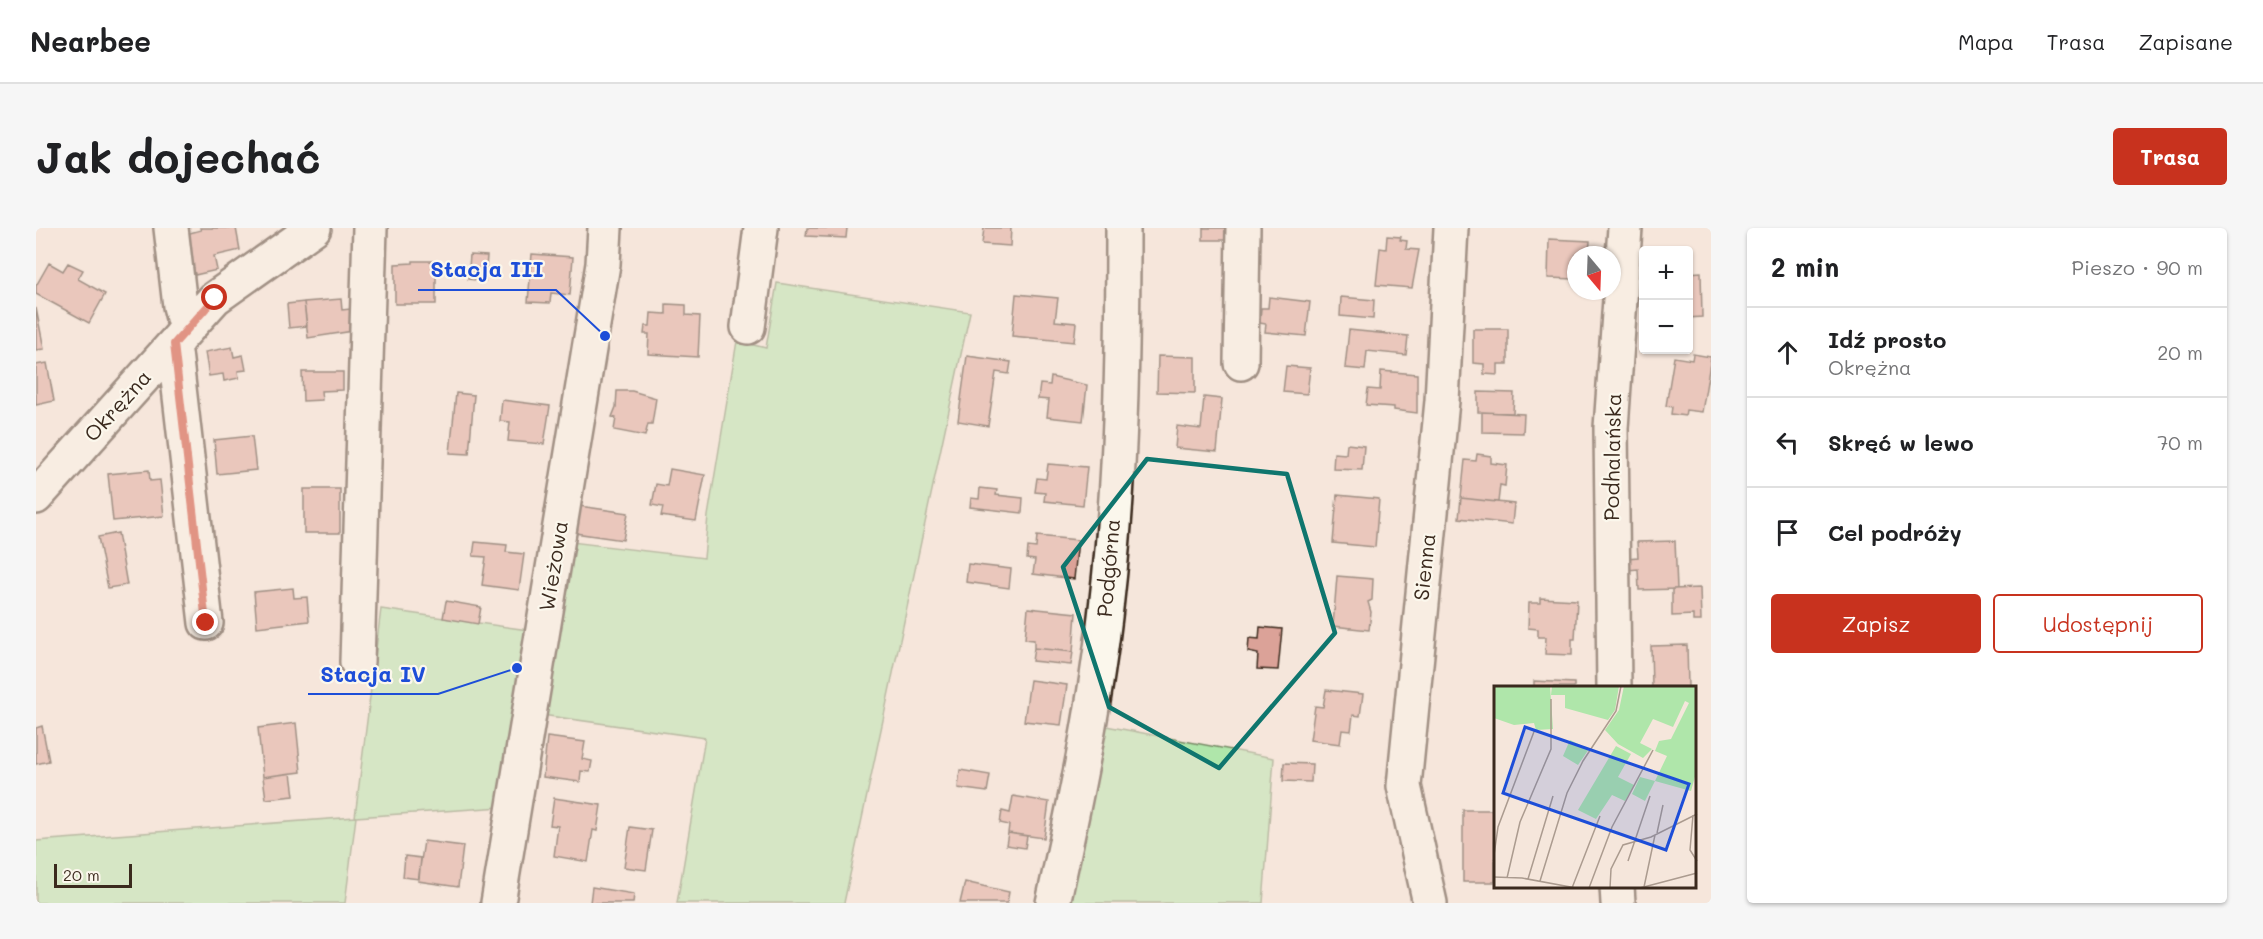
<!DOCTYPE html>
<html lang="pl">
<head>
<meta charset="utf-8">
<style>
	body { margin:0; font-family:Mali,sans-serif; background:#f6f6f6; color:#202124 }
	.controls { position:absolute; right:18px; top:18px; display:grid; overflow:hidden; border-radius:6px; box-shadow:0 2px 4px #0004 }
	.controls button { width:54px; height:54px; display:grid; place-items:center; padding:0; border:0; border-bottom:2px solid #e0e0e0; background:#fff; color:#202124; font:30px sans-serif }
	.compass { position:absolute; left:1531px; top:18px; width:54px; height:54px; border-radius:50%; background:#fff; box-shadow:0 2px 4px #0004; rotate:161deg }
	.scale { position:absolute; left:18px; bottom:15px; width:78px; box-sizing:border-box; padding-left:6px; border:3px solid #3b2a1e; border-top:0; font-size:16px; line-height:21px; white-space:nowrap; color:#3b2a1e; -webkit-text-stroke:4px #fbf7ec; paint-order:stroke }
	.stop { position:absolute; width:18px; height:18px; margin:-14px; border:4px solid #c8321e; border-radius:50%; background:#fff }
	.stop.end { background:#c8321e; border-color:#fff; box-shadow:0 2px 6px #0008 }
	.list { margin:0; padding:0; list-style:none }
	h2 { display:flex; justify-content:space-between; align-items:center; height:78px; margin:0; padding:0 24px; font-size:26px }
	h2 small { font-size:20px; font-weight:400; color:#757577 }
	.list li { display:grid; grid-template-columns:39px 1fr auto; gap:18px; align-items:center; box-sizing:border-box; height:90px; padding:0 24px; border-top:2px solid #e0e0e0 }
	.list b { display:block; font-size:22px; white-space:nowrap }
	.list p { margin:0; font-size:20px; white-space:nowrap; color:#757577 }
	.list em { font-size:20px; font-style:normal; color:#757577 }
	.actions { display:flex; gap:12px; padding:18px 24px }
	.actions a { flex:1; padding:14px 0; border:2px solid #c8321e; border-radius:6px; text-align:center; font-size:21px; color:#c8321e }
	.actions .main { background:#c8321e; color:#fff }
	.icon { flex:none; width:33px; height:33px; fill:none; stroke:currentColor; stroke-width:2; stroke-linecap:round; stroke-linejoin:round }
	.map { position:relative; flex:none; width:1675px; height:675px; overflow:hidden; border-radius:6px }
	header { display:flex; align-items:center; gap:36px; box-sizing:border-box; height:84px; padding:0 30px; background:#fff; border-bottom:2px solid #e0e0e0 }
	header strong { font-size:28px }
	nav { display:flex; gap:33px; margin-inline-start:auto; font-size:21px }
	.intro { display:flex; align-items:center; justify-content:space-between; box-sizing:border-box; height:144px; padding:0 36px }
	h1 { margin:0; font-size:42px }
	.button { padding:15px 27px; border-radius:6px; background:#c8321e; color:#fff; font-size:21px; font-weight:700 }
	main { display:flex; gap:36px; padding:0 36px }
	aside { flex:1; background:#fff; border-radius:6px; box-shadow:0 2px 4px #0004 }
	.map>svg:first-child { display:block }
	.green { fill:#afe6aa; stroke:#758864; stroke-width:1.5 }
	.building { fill:#dba298; stroke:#3b2a1e; stroke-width:1.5 }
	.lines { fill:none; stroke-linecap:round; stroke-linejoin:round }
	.minor-casing { stroke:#3b2a1e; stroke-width:38 }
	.minor { stroke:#fbf7ec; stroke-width:33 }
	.route { stroke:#c8321e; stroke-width:8 }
	.marked { fill:none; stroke:#0f766e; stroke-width:4.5; stroke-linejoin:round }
	.labels { text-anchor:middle; stroke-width:4.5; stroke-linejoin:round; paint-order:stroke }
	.street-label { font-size:21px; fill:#3b2a1e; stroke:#fbf7ec }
	.inset-road { fill:none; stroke:#ab9b8f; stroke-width:1.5 }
	.view { fill:#1d4ed8; fill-opacity:0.15; stroke:#1d4ed8; stroke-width:3 }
	.inset-edge { fill:none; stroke:#3b2a1e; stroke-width:3 }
	.leader { fill:none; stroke:#1d4ed8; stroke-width:2 }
	.callout-dot { fill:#1d4ed8; stroke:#fbf7ec; stroke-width:2 }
	.callout-label { font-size:22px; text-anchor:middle; font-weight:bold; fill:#1d4ed8; stroke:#fbf7ec; stroke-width:4.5; stroke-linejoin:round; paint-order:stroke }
</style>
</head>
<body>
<header>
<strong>Nearbee</strong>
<nav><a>Mapa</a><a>Trasa</a><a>Zapisane</a></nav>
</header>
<div class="intro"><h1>Jak dojechać</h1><a class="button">Trasa</a></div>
<main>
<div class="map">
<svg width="1675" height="675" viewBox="0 0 1675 675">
	<rect width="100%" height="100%" fill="#f5e6db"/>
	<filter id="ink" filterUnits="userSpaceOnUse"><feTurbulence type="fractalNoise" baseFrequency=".0167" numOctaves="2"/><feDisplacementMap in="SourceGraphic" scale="12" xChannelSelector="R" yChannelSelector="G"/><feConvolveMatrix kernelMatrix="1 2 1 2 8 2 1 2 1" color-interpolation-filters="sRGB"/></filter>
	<g filter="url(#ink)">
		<path class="green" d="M741 55 934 84 808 675H641L669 510 499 486 527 313 668 330 672 288 701 113 730 120Z
			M345 381 492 402 466 579 320 589 309 675H0V613L319 589Z
			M1070 498 1238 530 1227 675H1028L1054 536Z"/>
		<path class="building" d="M164 0H200L204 22 178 28 181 42 159 47 150 6 165 2Z
			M771 0H811L810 10 770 8Z
			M948 0H975L974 18 946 16Z
			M1167 0H1197V12H1167Z
			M1351 8 1365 9 1364 12 1371 13 1370 21 1383 22 1376 60 1340 57 1344 20 1350 21Z
			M1513 11 1554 13 1553 27H1540V51L1512 50Z
			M496 26 537 29 534 67 515 65 514 75 492 74Z
			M434 27 451 28 449 53 432 51Z
			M377 33H400V76H359V36L377 35Z
			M13 35 27 43 32 35 47 42 42 51 69 66 53 95 0 66V58Z
			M1665 44 1666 89 1652 90V45Z
			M980 66 1022 70 1019 93 1040 95 1038 114 976 108Z
			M1233 69 1274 74 1270 108 1229 104 1230 96 1224 95 1225 80H1232Z
			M1305 69 1338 72 1337 91 1304 88Z
			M305 71 306 82 314 81 317 103 272 110 268 74Z
			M268 74 271 98 253 100 251 76Z
			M630 76 650 77V87L664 88 662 129 612 126 613 106H608L609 98H614L615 85 630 86Z
			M0 80 8 121 0 122Z
			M1437 101H1472V136H1462V147L1448 146V136L1437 135Z
			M1313 102 1372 108 1370 127 1331 123 1329 142 1309 140Z
			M196 119 198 129 207 127 210 142 202 143 203 150 188 153 187 146 173 148 169 124Z
			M1657 126 1675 129 1666 184 1650 182 1649 188 1635 186 1636 179 1630 178 1638 129 1656 132Z
			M931 128 975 134 973 146 960 144 952 198 922 193Z
			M1122 128 1159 129V165L1121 164Z
			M11 135 18 173 0 177V137Z
			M1250 138 1274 140 1271 166 1247 164Z
			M1345 143 1381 146V185L1358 182V179L1330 177 1332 161 1344 162Z
			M266 144H307V162L285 163 286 172 267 173Z
			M1015 149 1051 157 1047 193 1011 189 1013 172 1002 171 1004 156 1014 157Z
			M581 163H596L620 170 616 196H612L609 208 578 202 580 190 576 189 580 179Z
			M1442 164 1478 165 1477 185 1442 184Z
			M420 165 438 167 433 226 414 225Z
			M1168 169 1186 171 1181 224 1139 220 1141 198 1165 201Z
			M466 172 514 178 508 216 472 213 474 194 464 193Z
			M1446 184 1488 186 1487 205 1446 204Z
			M216 208 220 242 181 246 178 212Z
			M1311 216 1328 218 1326 242 1297 241 1298 225 1310 226Z
			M1441 226 1455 228V235L1471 237 1469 258 1464 257 1462 274 1425 270 1429 232 1440 233Z
			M1012 236 1051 239 1047 277 1008 273 1009 265 999 264 1001 250 1010 251Z
			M634 241 669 247 660 293 625 288 627 279 616 277 620 256 631 258Z
			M113 242 114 253 124 252 128 288 77 293 72 246Z
			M944 260 961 262 960 267 987 270 986 285 934 279 935 270 943 271Z
			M268 261H304V305H268Z
			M1301 267 1343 271 1339 319 1297 315Z
			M1425 270 1478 276 1476 296 1423 290Z
			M543 278 592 285 587 312 539 305Z
			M82 305 91 357 72 360 62 309Z
			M1001 308 1042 312 1038 351 997 346 999 332 991 331 992 319 1000 320Z
			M1639 313 1641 361 1603 362 1602 341 1592 342 1591 330 1602 329 1601 314Z
			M439 314 471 317 470 324 488 326 483 362 446 357 450 329 437 328Z
			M932 336 975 341 973 360 930 354Z
			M1301 348 1337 351 1336 372 1332 374 1335 384 1333 402 1297 398Z
			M257 360 258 370 271 369 273 393 221 399 218 364Z
			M1664 360 1665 393H1657V387L1636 388V361Z
			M1504 370 1541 372 1539 411H1536V427L1509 426 1510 409H1502V401L1492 400 1493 375H1504Z
			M410 373 445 379 442 396 407 390Z
			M992 380 1040 385 1037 424 998 420V412L989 411Z
			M1224 399 1246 401 1242 442 1221 441 1222 426 1212 424 1213 410 1223 411Z
			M1651 417 1652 459H1616L1615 418Z
			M998 420 1037 424 1035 437 996 433Z
			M994 452 1031 457 1025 497 988 493Z
			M1498 453 1538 455V459H1498Z
			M1290 462 1327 466 1324 488 1317 487 1315 503 1306 502 1304 516 1274 512 1279 478 1287 479Z
			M260 495 265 544 227 549 222 500Z
			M6 498 13 533 0 536V500Z
			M511 509 549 514 546 531 556 533 554 544 545 543 544 554 507 549Z
			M1248 535 1276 536 1275 554 1247 553Z
			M924 542 954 547 951 564 922 560Z
			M255 545 258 568 230 571 227 549Z
			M977 568 1013 574 1008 610 972 605 973 597 964 595 966 583 974 585Z
			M518 570 565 577 561 603 557 602 552 634 518 628 522 598 514 597Z
			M1427 582H1459V654H1427Z
			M594 599 616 602 610 642 588 639Z
			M972 605 991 608 989 620 970 617Z
			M388 613 427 618 422 659 382 653Z
			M369 628 385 630 383 651 367 649Z
			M929 654 973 664 971 675H924Z
			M556 659 598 666 597 675H554Z"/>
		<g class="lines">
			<defs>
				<path id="minor" d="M135 0 144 78 150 102
					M712 99 725 0
					M138 116 170 395
					M1205 135 1207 0
					M0 269 179 70 278 0
					M321 434 334 0
					M1578 459 1575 200 1589 0
					M1581 658 1582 675
					M462 675 567 36 569 0
					M1017 675C1039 575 1060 474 1071 371 1085 249 1087 124 1087 0
					M1394 675 1368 558 1406 173 1415 0"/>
			</defs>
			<use href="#minor" class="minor-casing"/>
			<use href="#minor" class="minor"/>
		</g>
	</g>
	<g class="lines" filter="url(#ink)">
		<path class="route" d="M170 395 138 116 179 70"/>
	</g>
	<path d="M0 0H1675V675H0ZM1111 231 1251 246 1299 405 1183 540 1073 479 1027 339Z" fill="#f5e6db" fill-opacity=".55" fill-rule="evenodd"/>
	<path class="marked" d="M1111 231 1251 246 1299 405 1183 540 1073 479 1027 339Z"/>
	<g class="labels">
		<g class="street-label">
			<text transform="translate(82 178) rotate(-48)" y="7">Okrężna</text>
			<text transform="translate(1577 229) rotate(-89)" y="7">Podhalańska</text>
			<text transform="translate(518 338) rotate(-81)" y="7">Wieżowa</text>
			<text transform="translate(1389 339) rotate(-84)" y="7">Sienna</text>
			<text transform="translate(1073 340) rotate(-85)" y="7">Podgórna</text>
		</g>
	</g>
	<g transform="translate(1458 458)">
		<rect width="202" height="202" fill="#f5e6db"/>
		<path d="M0 0H56L59 43 42 44 40 37 20 39 0 32ZM58 0H125L121 24 114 34 71 22V9H57ZM130 0H202V87L197 105 161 95 151 115 138 108 146 91 161 95 173 70 161 65 165 55 177 53 195 17 191 15 179 41 159 33 146 57 158 63 149 72 124 58 111 44 125 24ZM76 54 95 63 84 79 69 70ZM122 60 137 68 124 91 140 99 131 115 118 109 102 133 84 124Z" fill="#afe6aa"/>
		<path class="inset-road" d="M199 129 196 164 203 175M163 147 169 119M0 169 4 141 41 43M134 175 156 110M0 191 28 192 82 202M13 192 26 136 57 63V13M34 193 59 110M46 195 73 107 89 75 122 25 127 0M150 201 161 149M78 202 106 130M95 202 118 141 159 64M116 202 117 183 129 159 157 151 203 128M146 202 203 187"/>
		<path class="view" d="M31 41 195 98 172 164 9 107Z"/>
		<rect width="202" height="202" class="inset-edge"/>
	</g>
	<path class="leader" d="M569 108L520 62H382M481 440L402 466H272"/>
	<g class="callout-dot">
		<circle cx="569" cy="108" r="6"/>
		<circle cx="481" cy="440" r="6"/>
	</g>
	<g class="callout-label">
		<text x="451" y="49">Stacja III</text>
		<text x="337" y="454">Stacja IV</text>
	</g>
</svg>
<div class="controls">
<button>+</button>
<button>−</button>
</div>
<svg class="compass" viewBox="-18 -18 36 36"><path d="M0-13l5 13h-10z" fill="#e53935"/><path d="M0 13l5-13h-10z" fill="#757577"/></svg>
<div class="scale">20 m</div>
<div class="stop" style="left:179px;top:70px"></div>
<div class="stop end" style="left:170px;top:395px"></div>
</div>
<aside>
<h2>2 min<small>Pieszo · 90 m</small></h2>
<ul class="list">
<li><svg class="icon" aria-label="ahead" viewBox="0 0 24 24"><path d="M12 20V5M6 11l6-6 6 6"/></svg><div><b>Idź prosto</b><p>Okrężna</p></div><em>20 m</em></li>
<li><svg class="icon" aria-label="left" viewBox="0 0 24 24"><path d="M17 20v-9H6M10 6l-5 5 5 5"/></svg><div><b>Skręć w lewo</b></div><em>70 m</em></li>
<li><svg class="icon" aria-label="arrive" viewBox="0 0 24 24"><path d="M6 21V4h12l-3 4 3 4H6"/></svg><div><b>Cel podróży</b></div></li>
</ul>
<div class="actions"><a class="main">Zapisz</a><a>Udostępnij</a></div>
</aside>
</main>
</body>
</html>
